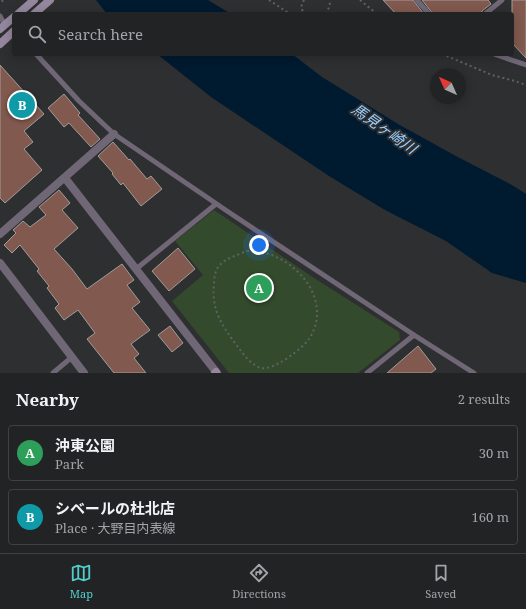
<!DOCTYPE html>
<html lang="en">
<head>
<meta charset="utf-8">
<style>
	body { margin:0; font-family:"Noto Serif","Noto Sans JP",serif; background:#2a2b2d; color:#f1f3f6 }
	.compass { position:absolute; left:430px; top:68px; width:36px; height:36px; border-radius:50%; background:#222325; box-shadow:0 2px 10px #0003; rotate:315deg }
	.you { position:absolute; left:259px; top:245px; width:14px; height:14px; margin:-10px; border:3px solid #fff; border-radius:50%; background:#1a73e8; box-shadow:0 0 0 6px #1a73e833 }
	.badge { display:grid; place-items:center; width:26px; height:26px; border-radius:50%; background:#53cdcb; color:#fff; font-size:13px; font-weight:700 }
	.pin { position:absolute; translate:-50% -50%; border:2px solid #fff; box-shadow:0 1px 4px #0006 }
	.list { margin:0; padding:0; list-style:none }
	h2 { display:flex; justify-content:space-between; align-items:center; height:52px; margin:0; padding:0 16px; font-size:17px }
	h2 small { font-size:13px; font-weight:400; color:#a2a4a7 }
	.list li { display:grid; grid-template-columns:26px 1fr auto; gap:12px; align-items:center; box-sizing:border-box; height:56px; margin:0 8px 8px; padding:0 8px; border:1px solid #3f4042; border-radius:4px }
	.list b { display:block; font-size:15px; white-space:nowrap }
	.list p { margin:0; font-size:13px; white-space:nowrap; color:#a2a4a7 }
	.list em { font-size:13px; font-style:normal; color:#a2a4a7 }
	.icon { flex:none; width:22px; height:22px; fill:none; stroke:currentColor; stroke-width:2; stroke-linecap:round; stroke-linejoin:round }
	.map { position:relative; flex:none; width:526px; height:373px; overflow:hidden }
	.search { position:absolute; background:#222325; box-shadow:0 2px 10px #0003; left:12px; right:12px; top:12px; height:44px; display:flex; align-items:center; gap:10px; box-sizing:border-box; padding:0 14px; border-radius:4px; color:#a2a4a7; font-size:15px }
	.sheet { height:180px; background:#222325 }
	nav { display:flex; justify-content:space-around; align-items:center; box-sizing:border-box; height:56px; border-top:1px solid #3f4042; background:#222325; font-size:11px; color:#a2a4a7 }
	nav a { display:grid; justify-items:center; gap:2px }
	nav .on { color:#53cdcb }
	.map>svg:first-child { display:block }
	.green { fill:#334a2c }
	.water { fill:#001a30 }
	.building { fill:#81594e; stroke:#a19d9c }
	.lines { fill:none; stroke-linecap:round; stroke-linejoin:round }
	.path { stroke:#606163; stroke-width:2; stroke-dasharray:2 3; stroke-linecap:butt }
	.lane { stroke:#706776; stroke-width:5 }
	.street { stroke:#706776; stroke-width:8 }
	.secondary { stroke:#94869d; stroke-width:8 }
	.labels { text-anchor:middle; stroke-width:4; stroke-linejoin:round; paint-order:stroke }
	.water-label { font-size:15px; font-style:italic; fill:#9ad0ff; stroke:#2e2f31 }
</style>
</head>
<body>
<div class="map">
<svg width="526" height="373" viewBox="0 0 526 373">
	<rect width="100%" height="100%" fill="#2e2f31"/>
	<path class="green" d="M214 210 311 276 399 332 400 340 358 373H229L172 301 203 275 175 241Z"/>
	<path class="water" d="M96 0H208L231 14H107Z
		M157 54H292L322 77 398 124 454 155 512 185 526 194V283L492 273 446 241 385 210 329 176 211 97Z"/>
	<path class="building" d="M383 0H413L424 14H396Z
		M422 0H488L491 4 482 11 481 14H433Z
		M512 0H526V58L512 43Z
		M0 65 44 114 24 131 33 142 24 149 42 170 5 203 0 198Z
		M64 94 80 113 78 115 100 139 91 147 69 123 64 127 48 108Z
		M113 142 129 160 130 159 147 179 151 176 162 189 141 206 123 183 121 185 112 174 113 173 98 156Z
		M59 190 70 203 62 210 78 228 54 249 72 269 87 289 122 264 134 280 127 285 140 302 132 308 150 330 131 344 139 354 134 358 146 373H114L87 339 95 333 78 310 64 320 55 308 59 304 47 288 49 286 37 271 39 269 20 245 12 253 4 245 16 233 13 230 23 221 30 227 46 215 39 207Z
		M178 248 195 269 169 291 152 271Z
		M170 326 183 343 172 352 158 335Z
		M418 346 436 369 431 373H387Z"/>
	<g class="lines">
		<path class="path" d="M2 0 3 3
			M269 0 290 14
			M304 0 301 7 304 14
			M360 0 377 14
			M326 14 330 5 329 0
			M442 54 492 75 515 81 526 85
			M247 251C290 249 336 298 309 339 302 349 273 371 261 368 251 365 244 355 238 347 223 327 211 311 214 284 214 278 215 272 218 267 225 258 238 255 247 251Z"/>
		<path class="lane" d="M417 0 429 14
			M485 14 502 0
			M0 16 5 25
			M36 54 79 101 114 134 227 211 414 335 474 373
			M494 54 526 65
			M136 269 216 204
			M53 373 72 357
			M367 373 414 335"/>
		<path class="street" d="M65 178 217 373
			M0 234 114 134
			M0 263 84 373"/>
		<path class="secondary" d="M18 14 34 0
			M34 14 50 0
			M0 29 14 17
			M0 44 14 31
			M215 373 216 372"/>
	</g>
	<g class="labels">
		<g class="water-label">
			<text transform="translate(384 129) rotate(35)" y="5">馬見ヶ崎川</text>
		</g>
	</g>
</svg>
<svg class="compass" viewBox="-18 -18 36 36"><path d="M0-13l5 13h-10z" fill="#e53935"/><path d="M0 13l5-13h-10z" fill="#a2a4a7"/></svg>
<div class="you"></div>
<div class="pin badge" style="left:259px;top:288px;background:#2e9e5b">A</div>
<div class="pin badge" style="left:22px;top:105px;background:#0f9aa8">B</div>
<div class="search"><svg class="icon" aria-label="search" viewBox="0 0 24 24"><circle cx="10" cy="10" r="6"/><path d="M15 15l6 6"/></svg>Search here</div>
</div>
<section class="sheet">
<h2>Nearby<small>2 results</small></h2>
<ul class="list">
<li><span class="badge" style="background:#2e9e5b">A</span><div><b>沖東公園</b><p>Park</p></div><em>30 m</em></li>
<li><span class="badge" style="background:#0f9aa8">B</span><div><b>シベールの杜北店</b><p>Place · 大野目内表線</p></div><em>160 m</em></li>
</ul>
</section>
<nav>
<a class="on"><svg class="icon" aria-label="map" viewBox="0 0 24 24"><path d="M3 6l6-2 6 2 6-2v14l-6 2-6-2-6 2zM9 4v14M15 6v14"/></svg>Map</a>
<a><svg class="icon" aria-label="directions" viewBox="0 0 24 24"><path d="M12 3l9 9-9 9-9-9zM9 14v-3h6M13 9l2 2-2 2"/></svg>Directions</a>
<a><svg class="icon" aria-label="saved" viewBox="0 0 24 24"><path d="M7 4h10v16l-5-4-5 4z"/></svg>Saved</a>
</nav>
</body>
</html>
